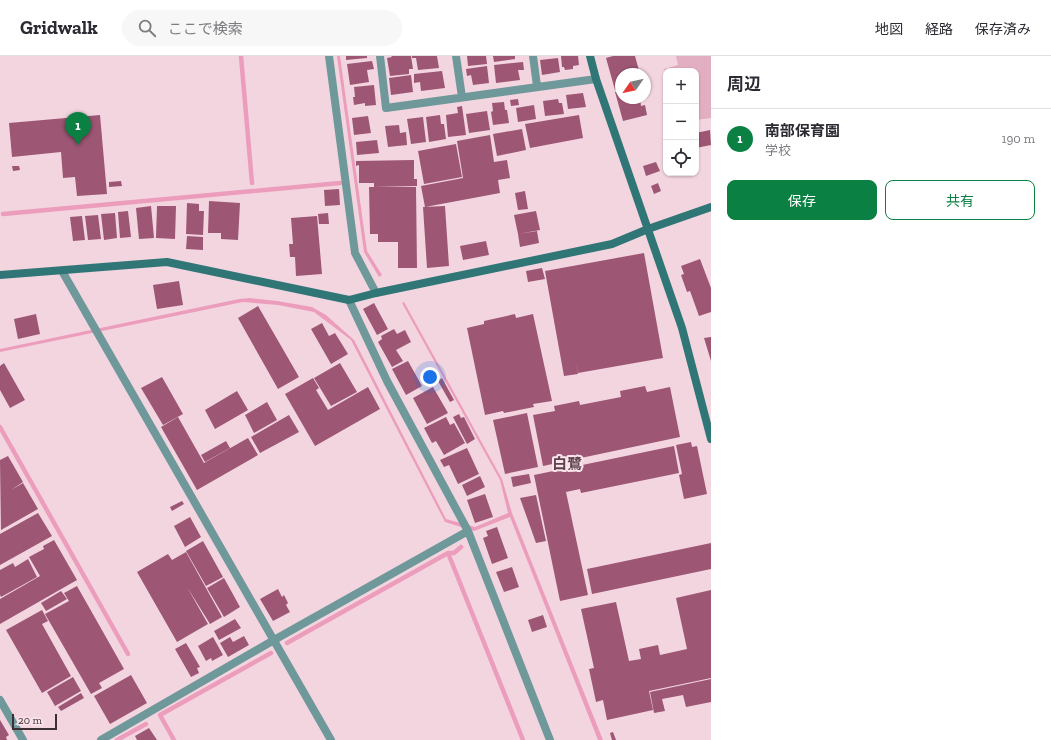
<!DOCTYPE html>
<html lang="ja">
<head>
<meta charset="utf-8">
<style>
	body { margin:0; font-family:"Zilla Slab","Noto Sans JP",serif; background:#f7f7f7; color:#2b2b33 }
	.controls { position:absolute; right:12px; top:12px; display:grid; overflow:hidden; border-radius:8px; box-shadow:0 1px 3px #0004 }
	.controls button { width:36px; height:36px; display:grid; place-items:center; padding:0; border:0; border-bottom:1px solid #e1e1e2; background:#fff; color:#2b2b33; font:20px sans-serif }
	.compass { position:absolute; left:615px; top:12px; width:36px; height:36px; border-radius:50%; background:#fff; box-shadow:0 1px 3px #0004; rotate:236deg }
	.scale { position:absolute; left:12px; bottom:10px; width:45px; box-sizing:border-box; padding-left:4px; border:2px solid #3c3034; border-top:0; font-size:11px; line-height:14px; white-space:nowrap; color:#3c3034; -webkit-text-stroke:3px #fce4ec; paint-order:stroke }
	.you { position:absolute; left:430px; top:321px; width:14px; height:14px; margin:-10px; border:3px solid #fff; border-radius:50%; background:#1a73e8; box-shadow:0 0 0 6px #1a73e833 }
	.badge { display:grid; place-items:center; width:26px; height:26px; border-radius:50%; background:#0b8043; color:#fff; font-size:13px; font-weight:700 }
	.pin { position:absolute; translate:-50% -33px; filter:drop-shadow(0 1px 2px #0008) }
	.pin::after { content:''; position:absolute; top:21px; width:14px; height:12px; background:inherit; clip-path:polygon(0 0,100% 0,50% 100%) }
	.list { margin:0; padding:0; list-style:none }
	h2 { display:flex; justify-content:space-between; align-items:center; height:52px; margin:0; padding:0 16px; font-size:17px }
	h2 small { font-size:13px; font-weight:400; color:#7c7c81 }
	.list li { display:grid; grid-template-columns:26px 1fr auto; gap:12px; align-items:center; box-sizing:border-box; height:60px; padding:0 16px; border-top:1px solid #e1e1e2 }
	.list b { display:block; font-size:15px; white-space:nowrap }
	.list p { margin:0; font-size:13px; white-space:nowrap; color:#7c7c81 }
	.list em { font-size:13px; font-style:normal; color:#7c7c81 }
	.actions { display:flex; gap:8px; padding:12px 16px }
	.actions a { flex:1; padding:9px 0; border:1px solid #0b8043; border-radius:8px; text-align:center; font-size:14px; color:#0b8043 }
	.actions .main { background:#0b8043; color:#fff }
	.icon { flex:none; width:22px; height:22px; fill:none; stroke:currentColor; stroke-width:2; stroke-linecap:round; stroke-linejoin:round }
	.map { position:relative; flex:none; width:711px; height:684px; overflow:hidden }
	header { display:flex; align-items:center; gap:24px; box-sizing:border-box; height:56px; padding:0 20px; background:#fff; border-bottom:1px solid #e1e1e2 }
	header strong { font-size:19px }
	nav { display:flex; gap:22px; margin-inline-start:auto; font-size:14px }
	.search { width:280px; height:36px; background:#f7f7f7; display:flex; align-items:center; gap:10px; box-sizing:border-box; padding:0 14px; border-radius:22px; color:#7c7c81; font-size:15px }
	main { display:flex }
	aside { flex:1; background:#fff }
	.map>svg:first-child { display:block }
	.green { fill:#e2aec2 }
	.water { fill:#ec9dbc }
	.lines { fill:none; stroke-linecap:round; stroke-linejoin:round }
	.stream { stroke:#ec9dbc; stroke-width:4.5 }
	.building { fill:#9d5674 }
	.street { stroke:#6e9899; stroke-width:8 }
	.secondary { stroke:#307677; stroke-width:8 }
	.labels { text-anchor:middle; stroke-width:4; stroke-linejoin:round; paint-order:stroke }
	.neighbourhood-label { font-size:15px; font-weight:bold; fill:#5b424c; stroke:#fce4ec }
</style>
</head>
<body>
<header>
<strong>Gridwalk</strong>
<div class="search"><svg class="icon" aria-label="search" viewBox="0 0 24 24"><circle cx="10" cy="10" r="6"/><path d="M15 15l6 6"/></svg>ここで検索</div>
<nav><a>地図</a><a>経路</a><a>保存済み</a></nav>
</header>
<main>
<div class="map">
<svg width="711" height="684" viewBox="0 0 711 684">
	<rect width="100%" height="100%" fill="#f3d5e0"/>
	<path class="green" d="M676 0H711V62L696 64V15H666V21L664 13 678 9Z"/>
	<path class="water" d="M337 0H340L367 195 382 219 379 221 364 196Z
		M250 242 277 245 312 251 326 259 354 284 446 463 475 471 508 457 500 424 402 247 404 246 502 423 512 457 603 684H598L510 461 474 475 445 466 351 284 314 256 278 249 243 246 0 296V293L239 243Z"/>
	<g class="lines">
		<path class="stream" d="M241 0 252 127
			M3 158 340 127
			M0 371 128 598
			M448 497 523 684
			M287 587 448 497H454L461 491
			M117 684 146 668
			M174 684 160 659 271 597"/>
	</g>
	<path class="building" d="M346 0H367V2L346 4Z
		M391 0H411L413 13H409V18L390 20 387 2 392 1Z
		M412 0H437L439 12 418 14 416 2H412Z
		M467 0H486L487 8 468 10Z
		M493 0H515V3L494 6Z
		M561 0H578L579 9 573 10V13L565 14 564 11H562Z
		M613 0H635L640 18H621V32L615 34 606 2Z
		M558 2 560 16 542 19 540 4Z
		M372 5 374 13 367 14 369 26 350 29 347 8Z
		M523 6 524 14H518L520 24 496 27 494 9Z
		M487 10 489 27 473 29 471 19 467 20 466 13Z
		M442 15 445 32 421 35 420 26 414 27V18Z
		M411 19 413 36 391 39 389 22Z
		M374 29 376 49 365 50V47L354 49 353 41H355L354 31Z
		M621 34V42H640L641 50 645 49 647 59 623 65 615 36Z
		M583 37 586 51 568 53 566 39Z
		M518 43 519 49 511 50 510 44Z
		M558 43 559 47H562L564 58 545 60 543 45Z
		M504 46 505 54H507L509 67 493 69 491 56 493 55 492 47Z
		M534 49 536 63 518 66 516 52Z
		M462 50 466 79 448 81 446 59 458 57 457 51Z
		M487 55 490 74 469 77 466 58Z
		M100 59 107 138 77 140 75 121 63 122 61 96 12 101 9 67Z
		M440 59 441 68H444L446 83 429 86 426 61Z
		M579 59 583 82 530 92 525 68Z
		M368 60 371 77 354 79 352 62Z
		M423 61 426 86 411 88 407 63Z
		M399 69 400 77 406 76 407 89 388 91 385 70Z
		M522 73 526 94 497 100 493 78Z
		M710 74 711 89 696 92V77Z
		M490 79 494 106 507 104 510 122 498 124 500 137 425 151 421 130 463 122 457 85Z
		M377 84 379 97 357 99 356 86Z
		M456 88 462 121 424 128 418 95Z
		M414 104V123H417V130L374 131V127H359V109L356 110V105Z
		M656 106 660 115 646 120 643 110Z
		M12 110H19L20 114 13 115Z
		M121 125 122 130 109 131V126Z
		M658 127 661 135 654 138 651 130Z
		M369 131H416L417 212H398V186H378V178H370Z
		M339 133 340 149 325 150 324 134Z
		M525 135 528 153 518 154 515 137Z
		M209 145 240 147 238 184 221 183V177H208Z
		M187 147 199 148V155H204L203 179 186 178Z
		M151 150 154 182 139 183 136 152Z
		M157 150H176L175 183 156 182Z
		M445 150 449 210 427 212 423 151Z
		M128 155 131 181 120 182 118 156Z
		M536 155 540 174 518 178 514 159Z
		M115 157 117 182 104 184 101 158Z
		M328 157 329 168H319L318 158Z
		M98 159 101 183 88 184 85 160Z
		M82 160 85 184 73 185 70 161Z
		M317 160 322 218 296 220 295 201H290L289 188H293L291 162Z
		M537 175 539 187 520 191 518 178Z
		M187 180 203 181V194L186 193Z
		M486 185 489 199 463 204 460 190Z
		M644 197 663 302 578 317 576 308 578 318 564 320 545 215Z
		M700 203 711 232V256L699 260 690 235 687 236 681 219 684 218 681 210Z
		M542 212 545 223 528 226 526 215Z
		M179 225 183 249 157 253 153 229Z
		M374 247 388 273 377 279 363 253Z
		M258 250 299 321 278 333 238 262Z
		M36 258 40 278 18 283 14 263Z
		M515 258 516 262 533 258 552 345 533 348 534 351 504 357 503 355 485 359 467 272 484 268V265Z
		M322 267 329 280 335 277 348 298 331 308 311 273Z
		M394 273 397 278 405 274 411 286 396 294 403 305 392 311 378 286 382 283 381 280Z
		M711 281V305L704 282Z
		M408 305 422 330 406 339 392 313Z
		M4 307 25 344 10 352 0 334V310Z
		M340 307 357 336 331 350 314 322Z
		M162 321 183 358 163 369 141 332Z
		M313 322 319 332 316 334 328 354 368 331 380 353 315 390 285 338Z
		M442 322 454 344 450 346 438 325Z
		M645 330 647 336 670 331 680 381 543 410 533 359 555 355 554 350 579 345 580 349 621 341 620 335Z
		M433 331 448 357 427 368 413 342Z
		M237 335 248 354 215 373 205 354Z
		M267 346 277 364 254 377 245 359Z
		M527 357 538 411 505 418 493 364Z
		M459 358 461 362 464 361 475 383 467 388 453 361Z
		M289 359 299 376 260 397 251 381Z
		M178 361 204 407 248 382 258 399 197 434 161 371Z
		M446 361 450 369 454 367 465 387 444 399 436 385 432 387 424 372Z
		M226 385 230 392 205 406 201 399Z
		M691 386 692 391 697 390 707 438 684 443 679 419 682 418 676 389Z
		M674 390 679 417 581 437 580 433 566 436 588 539 560 545 534 419Z
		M467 392 479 418 458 428 449 409 444 411 440 404Z
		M8 400 23 426 11 434 23 427 38 453 1 474 0 404Z
		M529 418 531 427 513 431 511 421Z
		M480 420 485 431 467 440 462 429Z
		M485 438 493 461 475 467 467 444Z
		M536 439 546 485 536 487 520 442Z
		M182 445 184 448 172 455 170 451Z
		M38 457 52 480 0 509V478Z
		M190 461 201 481 185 491 174 470Z
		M497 471 508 502 492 508 483 482 488 480 486 475Z
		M54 484 77 524 0 568V543L40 520 29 501 44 493 43 490Z
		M203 485 223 521 206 530 186 495Z
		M711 487V513L592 538 587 513Z
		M186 496 222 561 210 568 187 531 208 568 177 586 137 516 168 498 172 504Z
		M28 503 37 521 1 541 0 539V514L13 507 15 511Z
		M512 511 519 531 504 536 496 516Z
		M224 522 240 551 224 561 207 532Z
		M77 530 124 613 99 627 102 632 91 638 45 558 69 545 64 537Z
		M278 533 282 541 284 539 288 547 286 549 290 556 273 565 260 543Z
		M711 534V622L649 635 653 654 607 664 603 644 596 646 589 613 594 612 581 553 616 546 629 605 641 603 639 593 658 589 660 599 687 593 676 542Z
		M61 535 67 543 46 555 41 547Z
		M42 554 48 565 42 568 71 620 42 637 6 574Z
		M543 559 547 571 532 576 528 564Z
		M235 563 241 572 219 584 214 575Z
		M244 580 249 589 228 601 220 587 230 581 233 586Z
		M213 581 223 599 212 605 211 602 206 605 198 590Z
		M186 587 200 611 197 612 199 617 191 621 175 593Z
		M131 619 147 647 110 668 94 640Z
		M73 621 81 635 55 650 47 636Z
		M711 623V646L686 651 683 639 662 643 665 655 654 657 650 636Z
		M81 637 84 642 61 655 58 651Z
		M0 664 9 679 6 681 7 684H0Z
		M149 672 157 684H137L135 680Z
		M613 676 616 684H612L610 677Z"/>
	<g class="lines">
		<path class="street" d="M329 0 355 197 376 237
			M380 0 386 52 596 23
			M456 0 462 41
			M533 0 537 30
			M62 215 331 684
			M349 244 387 325 468 475 550 684
			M0 644 23 684
			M101 684 274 584 468 475"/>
		<path class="secondary" d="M590 0 596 23 682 272 711 383
			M0 219 167 206 349 244 376 237 612 188 648 173 711 151"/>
	</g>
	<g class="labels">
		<g class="neighbourhood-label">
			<text x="567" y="413">白鷺</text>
		</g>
	</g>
</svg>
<div class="controls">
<button>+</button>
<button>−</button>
<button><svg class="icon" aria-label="locate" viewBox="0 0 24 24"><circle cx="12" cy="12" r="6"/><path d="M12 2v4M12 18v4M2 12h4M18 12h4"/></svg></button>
</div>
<svg class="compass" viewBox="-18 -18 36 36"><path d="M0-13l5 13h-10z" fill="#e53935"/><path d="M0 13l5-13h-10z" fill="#7c7c81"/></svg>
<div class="scale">20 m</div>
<div class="you"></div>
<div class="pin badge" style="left:78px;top:89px">1</div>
</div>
<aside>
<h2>周辺<small></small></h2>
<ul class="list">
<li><span class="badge">1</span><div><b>南部保育園</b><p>学校</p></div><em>190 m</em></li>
</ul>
<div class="actions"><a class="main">保存</a><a>共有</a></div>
</aside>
</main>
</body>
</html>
